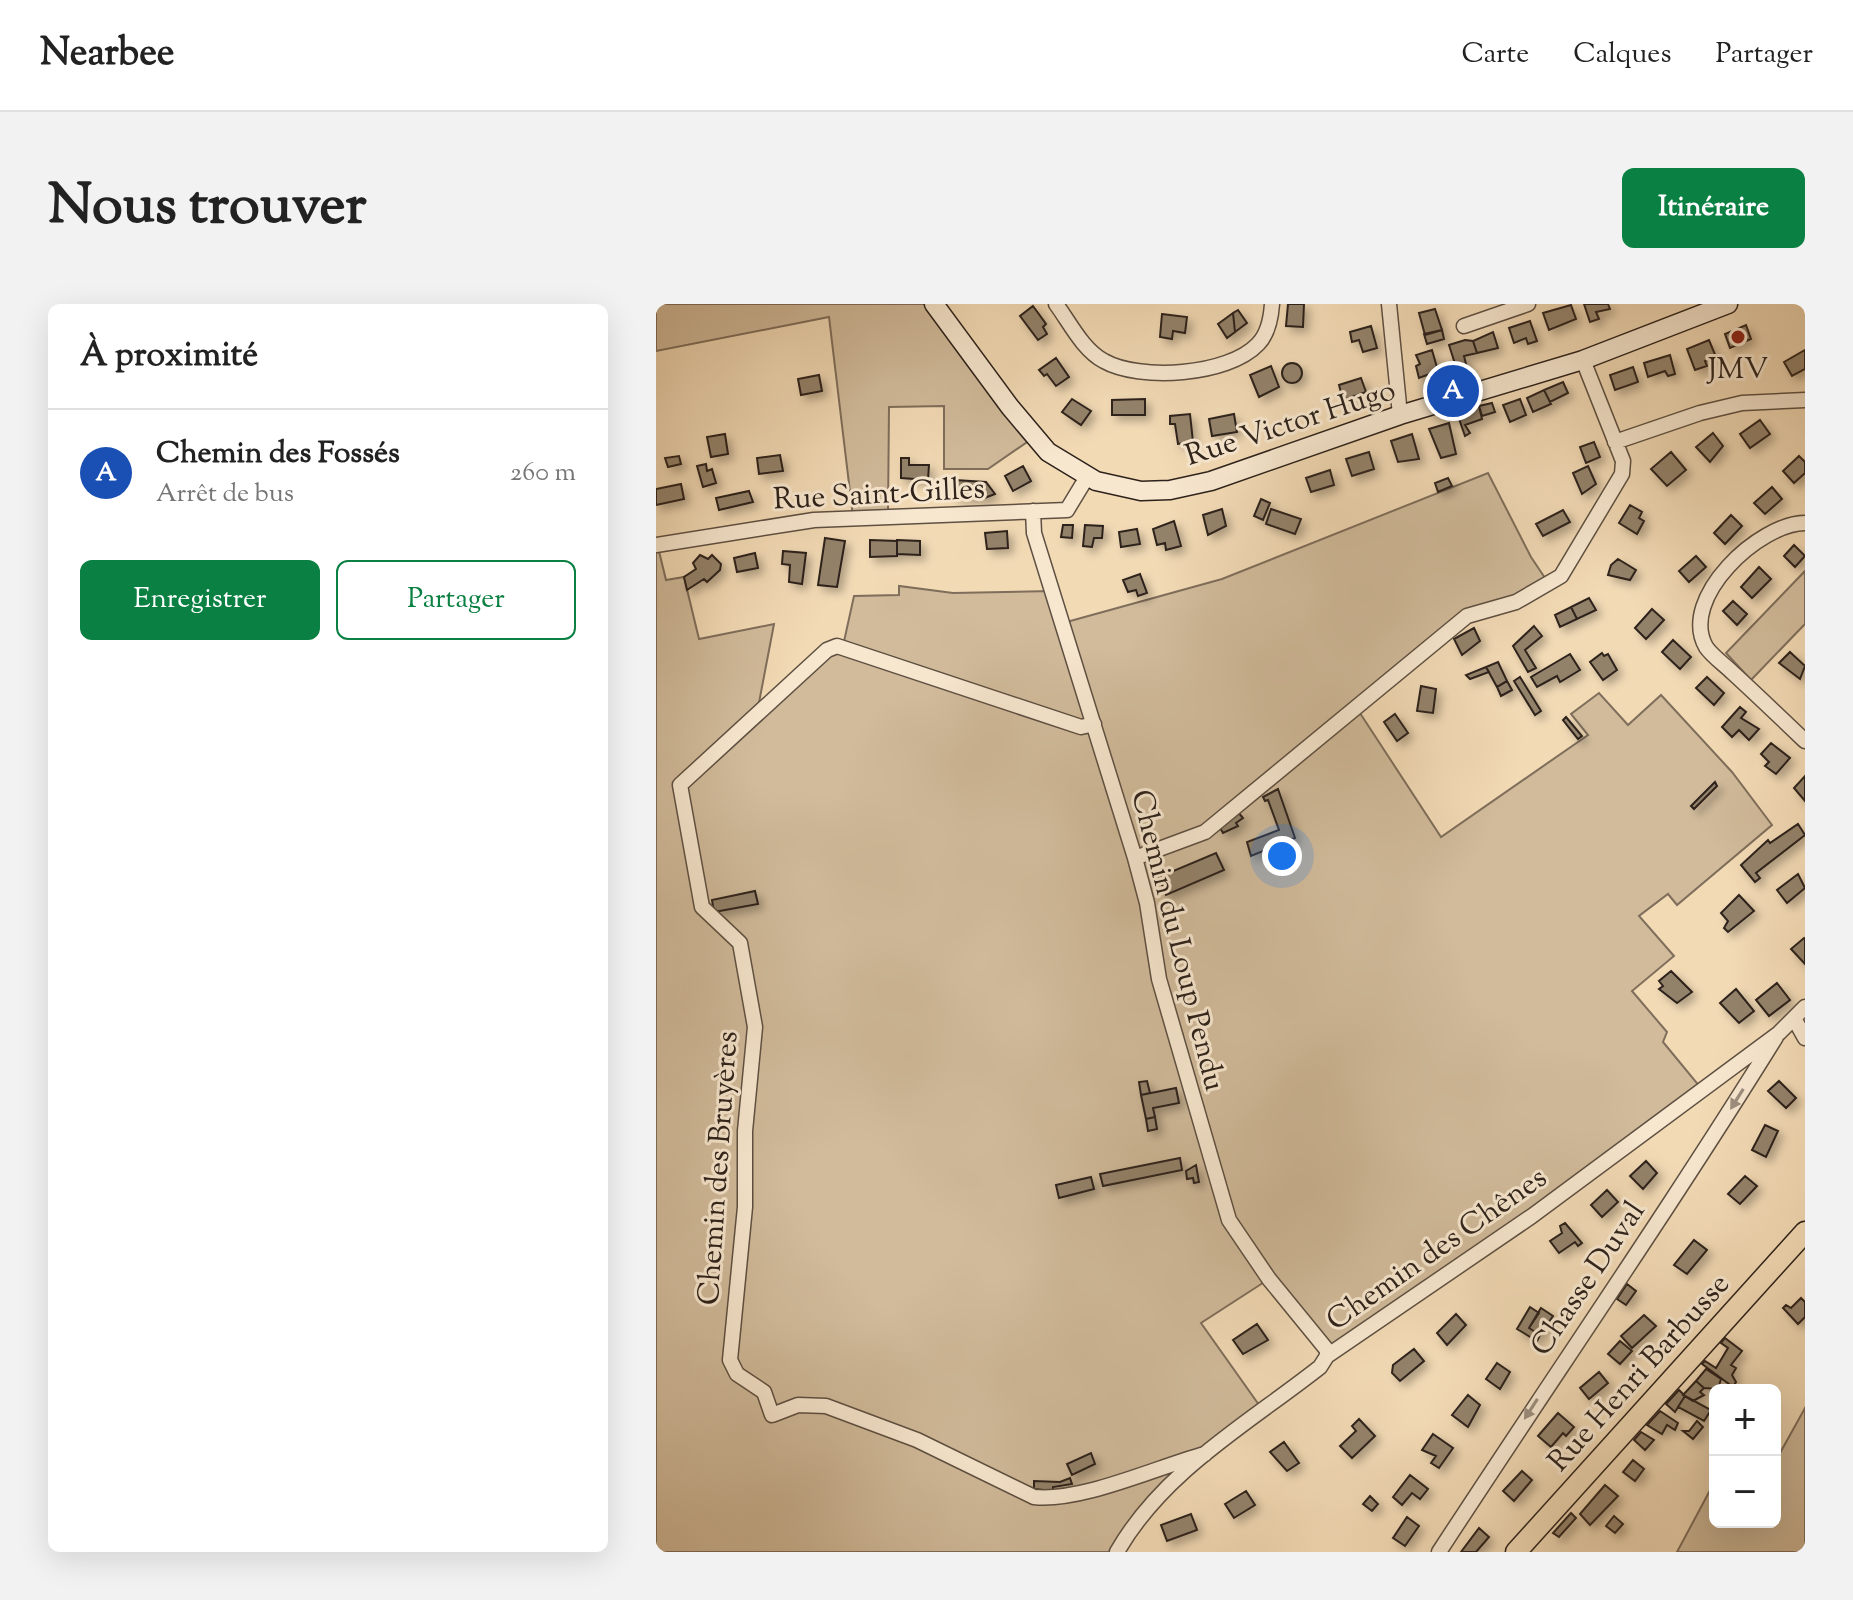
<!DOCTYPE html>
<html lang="fr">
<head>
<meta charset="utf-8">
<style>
	body { margin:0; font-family:"Sorts Mill Goudy",serif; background:#f2f2f2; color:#222 }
	.controls { position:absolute; right:24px; bottom:24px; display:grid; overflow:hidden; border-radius:12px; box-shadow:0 8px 32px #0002 }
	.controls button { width:72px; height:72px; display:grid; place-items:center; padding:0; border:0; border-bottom:2px solid #e0e0e0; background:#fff; color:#222; font:40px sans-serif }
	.you { position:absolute; left:626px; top:552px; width:28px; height:28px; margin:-20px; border:6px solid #fff; border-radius:50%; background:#1a73e8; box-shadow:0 0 0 12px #1a73e833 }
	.badge { display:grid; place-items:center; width:52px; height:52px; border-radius:50%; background:#0b8043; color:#fff; font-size:26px; font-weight:700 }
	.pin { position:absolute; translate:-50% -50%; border:4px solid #fff; box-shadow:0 2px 8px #0006 }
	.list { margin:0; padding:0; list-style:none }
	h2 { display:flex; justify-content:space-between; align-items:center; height:104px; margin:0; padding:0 32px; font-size:34px }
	h2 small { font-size:26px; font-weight:400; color:#767676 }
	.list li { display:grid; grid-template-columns:52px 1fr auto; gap:24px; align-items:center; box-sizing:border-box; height:128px; padding:0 32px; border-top:2px solid #e0e0e0 }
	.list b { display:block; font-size:30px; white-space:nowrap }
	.list p { margin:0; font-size:26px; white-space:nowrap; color:#767676 }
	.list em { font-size:26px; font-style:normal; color:#767676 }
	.actions { display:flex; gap:16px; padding:24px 32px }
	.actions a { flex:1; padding:18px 0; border:2px solid #0b8043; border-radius:12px; text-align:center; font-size:28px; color:#0b8043 }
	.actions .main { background:#0b8043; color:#fff }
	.map { position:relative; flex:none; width:1149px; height:1248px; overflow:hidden; border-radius:12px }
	header { display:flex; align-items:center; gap:48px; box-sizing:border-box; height:112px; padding:0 40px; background:#fff; border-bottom:2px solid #e0e0e0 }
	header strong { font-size:38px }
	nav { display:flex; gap:44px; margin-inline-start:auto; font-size:28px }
	.intro { display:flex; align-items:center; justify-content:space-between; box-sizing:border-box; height:192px; padding:0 48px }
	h1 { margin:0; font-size:56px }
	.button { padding:20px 36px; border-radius:12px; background:#0b8043; color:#fff; font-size:28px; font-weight:700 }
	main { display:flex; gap:48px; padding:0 48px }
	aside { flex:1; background:#fff; border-radius:12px; box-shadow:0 8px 32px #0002 }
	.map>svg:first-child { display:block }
	.green { fill:#d1bb9b; stroke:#7f6e5b; stroke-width:2 }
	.building { fill:#93826b; stroke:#2d221b; stroke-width:2; filter:url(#shadow) }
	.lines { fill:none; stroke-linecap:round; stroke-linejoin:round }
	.street-casing { stroke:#5e5042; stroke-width:17 }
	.secondary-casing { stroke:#2d221b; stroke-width:21 }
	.primary-casing { stroke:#2d221b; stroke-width:23 }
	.street { stroke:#f7e7cf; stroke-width:14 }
	.secondary { stroke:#f7e7cf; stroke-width:18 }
	.primary { stroke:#f2dab5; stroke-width:20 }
	.oneway { fill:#9c8e7e }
	.poi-dot { fill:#8f2418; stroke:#f7e7cf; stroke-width:3 }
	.labels { text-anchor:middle; stroke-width:6; stroke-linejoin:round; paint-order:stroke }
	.poi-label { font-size:30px; fill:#2d221b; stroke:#f7e7cf }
	.street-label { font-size:30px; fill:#2d221b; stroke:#f7e7cf }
</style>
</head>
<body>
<header>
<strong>Nearbee</strong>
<nav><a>Carte</a><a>Calques</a><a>Partager</a></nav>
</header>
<div class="intro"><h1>Nous trouver</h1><a class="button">Itinéraire</a></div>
<main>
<aside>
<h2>À proximité<small></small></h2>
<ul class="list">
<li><span class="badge" style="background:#1a4fb4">A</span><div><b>Chemin des Fossés</b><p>Arrêt de bus</p></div><em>260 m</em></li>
</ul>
<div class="actions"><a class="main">Enregistrer</a><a>Partager</a></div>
</aside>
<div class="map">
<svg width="1149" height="1248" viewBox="0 0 1149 1248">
	<defs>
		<filter id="shadow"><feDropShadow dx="5" dy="5" stdDeviation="4" flood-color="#0004"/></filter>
	</defs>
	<rect width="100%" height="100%" fill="#f2dab5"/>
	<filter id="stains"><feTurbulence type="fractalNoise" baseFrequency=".0025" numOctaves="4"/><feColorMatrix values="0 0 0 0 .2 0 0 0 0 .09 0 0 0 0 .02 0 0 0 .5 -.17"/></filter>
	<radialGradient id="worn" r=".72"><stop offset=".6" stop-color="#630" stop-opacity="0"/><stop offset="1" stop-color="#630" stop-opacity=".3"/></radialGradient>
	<path class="green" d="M0 0H278L377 134 332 165H288V102L233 103 232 210 197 213 173 13 0 47Z
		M832 169 875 253 893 280 811 312 700 403 785 533 932 431 915 410 943 389 972 421 1005 391 1076 468 1116 521 1021 601 1012 590 983 612 1018 652 976 687 1011 728 1007 738 1045 784 671 1052 613 975 545 1019 608 1108 549 1150 461 1248H0V235L10 276 28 273 43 335 118 320 101 409 187 342 198 292 243 291V282L297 289 397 287 407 319 566 275Z
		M1149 267V320L1095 376 1070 349Z
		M1149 1104V1248H1021L1059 1177V1218H1119V1158Z"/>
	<path class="building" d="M632 0H648L647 23 630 22Z
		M928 0H952L954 5 940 8 943 15 934 18Z
		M915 1 920 15 893 26 887 9Z
		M377 2 390 20 387 23 391 30 382 36 364 12Z
		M779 5 786 26 769 31 763 9Z
		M582 6 591 19 579 28 577 9Z
		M577 9 579 28 571 34 562 20Z
		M506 10 531 13 529 29 517 27 516 35 504 33Z
		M874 17 881 37 872 40 870 34 858 39 853 24Z
		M1090 21 1095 35 1074 44 1069 30Z
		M715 22 721 44 707 48 703 36 696 38 694 28Z
		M786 26 788 35 771 40 768 30Z
		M837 28 842 44 821 49 817 37Z
		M809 36 817 37 821 49 808 52 810 60 800 63 793 41Z
		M1053 36 1060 53 1049 57 1051 62 1039 66 1031 45Z
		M776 46 782 67 763 74 760 62 764 60 760 51Z
		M1149 46V65L1136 72 1128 58Z
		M1014 51 1019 70 1012 72 1009 67 992 73 988 59Z
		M400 54 413 73 400 82 391 70 388 72 383 66Z
		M626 69a10 10 0 1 1 20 0a10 10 0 1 1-20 0Z
		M615 62 623 83 603 93 594 71Z
		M977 63 982 78 959 86 954 71Z
		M163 71 166 87 145 91 142 75Z
		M705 74 710 88 687 96 683 81Z
		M907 78 912 89 894 98 888 86Z
		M888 86 895 100 877 108 871 94Z
		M416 95 435 107 425 121 406 108Z
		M489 95V111H456V96Z
		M864 95 870 111 854 118 847 101Z
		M836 99 839 108 826 112 823 102Z
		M823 102 826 115 809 121 814 129 809 132 801 109Z
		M534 110 537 138 522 140 519 120H514V112Z
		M578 110 581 128 556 132 553 115Z
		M1104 116 1114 130 1094 144 1084 130Z
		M793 119 800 150 785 154 773 125Z
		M1057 129 1067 142 1054 158 1040 143Z
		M69 130 72 150 55 153 51 133Z
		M756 130 763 155 742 158 735 137Z
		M938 138 944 153 930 159 924 143Z
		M713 148 718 165 696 172 690 155Z
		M1015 148 1030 166 1011 182 995 165Z
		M124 151 127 167 103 170 101 154Z
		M23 152 25 160 12 163 9 154Z
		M1143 152 1149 158V169L1138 179 1127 167Z
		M245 154H253V161H273L272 176 245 174Z
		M50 160 51 167 56 165 60 179 47 183 41 162Z
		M367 162 375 177 357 187 349 172Z
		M932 162 940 180 926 190 917 169Z
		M674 166 678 181 655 188 650 174Z
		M792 174 796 182 782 188 779 179Z
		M299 176 330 178 339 190 326 195 298 192Z
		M25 180 28 195 0 201V185Z
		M1116 183 1126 195 1109 210 1098 199Z
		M93 187 97 198 63 206 60 194Z
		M605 195 614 199 607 216 598 212Z
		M974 201 986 208 983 214 988 217 981 230 963 219Z
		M566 205 570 222 552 231 547 211Z
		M615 205 645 215 639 230 610 220Z
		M907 206 914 218 887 232 880 220Z
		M1075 211 1086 222 1069 240 1058 229Z
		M518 217 525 242 510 246 509 239 501 241 497 225Z
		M407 221H417L416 234 405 233Z
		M429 221 447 222 446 234H438L436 243 427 242Z
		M481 225 484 240 465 243 463 228Z
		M351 227 352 244 331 245 329 229Z
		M169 234 189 237 181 283 162 281Z
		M214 236 241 237V252L214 253Z
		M241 236 264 237V251L241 250Z
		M1138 241 1149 252 1139 263 1128 252Z
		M127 247 150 249 146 280 133 278 134 261 126 260Z
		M99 249 102 264 81 268 78 254Z
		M44 251 52 255 56 251 65 260 64 266 51 278 48 275 31 286 28 273 40 265 37 259Z
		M1040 252 1050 263 1033 278 1023 267Z
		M962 255 980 266 974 276 952 271 955 261Z
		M1103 263 1115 275 1096 294 1085 283Z
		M484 270 491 289 482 292 480 286 472 288 467 276Z
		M933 294 940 306 921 315 915 303Z
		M1077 297 1091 310 1081 321 1067 307Z
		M915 303 921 315 904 323 899 311Z
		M996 305 1008 316 990 335 979 324Z
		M878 322 886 332 869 346 880 364 872 368 857 342Z
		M818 324 824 337 806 351 798 335Z
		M1017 336 1035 353 1024 365 1006 348Z
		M1134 348 1149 362 1144 375 1123 359Z
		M946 349 948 352 952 350 961 366 947 376 934 358Z
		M914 350 924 366 904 378 901 372 881 383 875 373Z
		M842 358 851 377 841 383 830 363Z
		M830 363 833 368 814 375 810 371Z
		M864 373 885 407 879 411 858 377Z
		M1051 373 1068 389 1058 401 1040 384Z
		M851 377 856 386 845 392 841 383Z
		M765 382 780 385 777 409 761 407Z
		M1084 403 1090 408 1085 414 1103 425 1093 436 1083 426 1076 433 1066 423Z
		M739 410 752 429 741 437 728 418Z
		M910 413 926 432 922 435 907 416Z
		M1115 439 1134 454 1120 470 1109 462 1113 458 1105 450Z
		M1149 472V497L1138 484Z
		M1059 478 1061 482 1038 505 1035 502Z
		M622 485 639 534 595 552 591 538 623 526 612 496 609 497 607 493Z
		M582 508 587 514 580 519 582 522 567 529 563 522Z
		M1142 520 1149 531 1100 569 1104 574 1099 578 1085 561 1112 536 1114 539Z
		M560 549 568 566 510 591 503 573Z
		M1142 570 1149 584 1131 599 1121 586Z
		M99 587 102 600 58 608 56 596Z
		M1083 591 1098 607 1072 628 1068 624 1072 617 1065 609Z
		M1148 634 1149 635V660L1135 645Z
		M1015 667 1036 688 1021 699 1003 685 1007 682 1003 677Z
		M1121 679 1134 696 1113 712 1100 696Z
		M1080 685 1098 707 1083 719 1064 699Z
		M491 777 494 789 485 791 483 778Z
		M1123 777 1140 794 1130 804 1112 787Z
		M520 784 523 799 497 804 499 813 490 815 485 791Z
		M499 813 501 825 492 827 490 815Z
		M1109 821 1122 827 1110 853 1096 846Z
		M524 854 526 866 447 882 444 870Z
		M990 857 1001 869 987 885 974 872Z
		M540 861 543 878 538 879 537 874 531 875 530 867Z
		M1089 872 1101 882 1084 900 1072 890Z
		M435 873 438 885 403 894 400 881Z
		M951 886 962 898 946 913 935 901Z
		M909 919 926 939 922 942 919 938 903 949 894 937 906 929 904 922Z
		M1038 936 1051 946 1031 970 1018 961Z
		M971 980 980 987 970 1001 961 995Z
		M1145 994 1149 998V1013L1142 1020 1127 1004 1130 1001 1135 1004Z
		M874 1003 883 1009 873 1024 884 1031 881 1037 861 1025Z
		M885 1004 897 1012 884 1031 873 1024Z
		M800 1010 810 1021 791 1041 781 1029Z
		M988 1011 1000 1022 976 1044 965 1032Z
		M601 1020 612 1036 587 1050 577 1036Z
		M1069 1034 1086 1047 1075 1061 1080 1064 1076 1071 1080 1078 1077 1083 1046 1060 1049 1057 1060 1064 1072 1044 1065 1039Z
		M964 1037 976 1047 964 1060 952 1050Z
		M758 1045 768 1057 744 1077 736 1069 737 1061Z
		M841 1059 854 1068 844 1085 830 1075Z
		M1050 1065 1065 1075 1062 1085 1048 1084 1040 1077Z
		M943 1068 952 1079 933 1095 924 1084Z
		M1040 1077 1048 1084 1044 1088 1048 1091 1037 1097 1027 1091Z
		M1023 1086 1029 1092 1019 1108 1010 1100Z
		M812 1091 824 1101 812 1123 796 1111Z
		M1029 1092 1055 1106 1048 1117 1022 1103Z
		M1004 1107 1022 1119 1019 1126 1011 1121 1006 1130 991 1121Z
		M902 1109 918 1123 910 1132 907 1129 895 1143 882 1132Z
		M703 1115 719 1132 696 1154 684 1142 700 1127 696 1122Z
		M1041 1117 1047 1123 1037 1135 1027 1127H1033Z
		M985 1128 998 1136 989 1146 978 1136Z
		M777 1130 797 1144 783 1164 775 1159 780 1152 766 1146Z
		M628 1138 643 1159 631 1167 614 1148Z
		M435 1149 439 1160 416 1171 411 1160Z
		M977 1156 988 1165 979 1177 967 1168Z
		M866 1167 876 1176 858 1197 847 1187Z
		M754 1171 772 1185 764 1195 756 1189 746 1201 737 1193Z
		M414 1174 416 1180 397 1183V1187L378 1185V1177L404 1178Z
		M949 1181 962 1192 934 1221 924 1210Z
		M590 1187 599 1201 578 1214 569 1200Z
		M714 1192 722 1200 716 1207 707 1200Z
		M915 1209 920 1214 903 1233 897 1229Z
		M535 1210 541 1226 511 1237 505 1221Z
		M958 1212 967 1220 959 1229 950 1222Z
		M751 1213 763 1222 749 1242 737 1234Z
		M823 1224 833 1233 820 1248H805Z"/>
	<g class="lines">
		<defs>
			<path id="street" d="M400 0C414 19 427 46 448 57 483 77 572 72 602 40 612 30 615 14 616 0
				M733 0 744 111
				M808 22 872 0
				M959 138 1044 109 1086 99 1149 96
				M377 207 378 229 479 554 491 599 503 675 573 916 613 975 671 1046V1052
				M1149 219C1104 219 1022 294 1050 343 1056 352 1069 361 1077 369 1101 391 1125 414 1149 437
				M0 241 158 216 411 206 431 173
				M438 420 425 423 181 342 171 346 24 481 46 603 84 639 99 723 89 827V903L74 1056 81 1070 108 1088 116 1111 142 1101 170 1102 261 1136 378 1193C426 1198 501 1163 549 1150
				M479 554 549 528 811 312 860 298 905 272 966 170 967 157 927 56
				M1139 716 1149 734
				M461 1248C507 1167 593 1119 664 1063L671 1052 876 912 1123 729 1149 703
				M783 1248C895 1076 1012 907 1120 733"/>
			<path id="secondary" d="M278 0 354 103 392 148 440 177 485 187 514 186 555 177 744 111 927 56 1072 0"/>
			<path id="primary" d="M860 1248 1149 928"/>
		</defs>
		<use href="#street" class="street-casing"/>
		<use href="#secondary" class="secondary-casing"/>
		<use href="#primary" class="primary-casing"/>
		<use href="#street" class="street"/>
		<use href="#secondary" class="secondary"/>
		<use href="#primary" class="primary"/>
	</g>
	<defs><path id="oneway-solid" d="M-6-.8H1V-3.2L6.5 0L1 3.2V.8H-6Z" transform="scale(2)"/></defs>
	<g class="oneway">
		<use href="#oneway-solid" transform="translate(1081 795) rotate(122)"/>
		<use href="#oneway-solid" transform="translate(875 1105) rotate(123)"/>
	</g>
	<circle class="poi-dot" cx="1082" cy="33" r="8"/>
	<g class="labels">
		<g class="poi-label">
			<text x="1082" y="74">JMV</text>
		</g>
		<g class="street-label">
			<text transform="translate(634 118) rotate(-18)" y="10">Rue Victor Hugo</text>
			<text transform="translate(223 189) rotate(-3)" y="10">Rue Saint-Gilles</text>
			<text transform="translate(523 636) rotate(76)" y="10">Chemin du Loup Pendu</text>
			<text transform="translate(61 864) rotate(-86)" y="10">Chemin des Bruyères</text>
			<text transform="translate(780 944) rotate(-35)" y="10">Chemin des Chênes</text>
			<text transform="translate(931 974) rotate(-56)" y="10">Chasse Duval</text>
			<text transform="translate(982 1068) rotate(-48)" y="10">Rue Henri Barbusse</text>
		</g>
	</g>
	<rect width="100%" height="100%" filter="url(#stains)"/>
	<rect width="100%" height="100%" fill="url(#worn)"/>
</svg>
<div class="controls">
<button>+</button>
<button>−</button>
</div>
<div class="you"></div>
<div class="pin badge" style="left:797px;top:87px;background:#1a4fb4">A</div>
</div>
</main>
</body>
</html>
